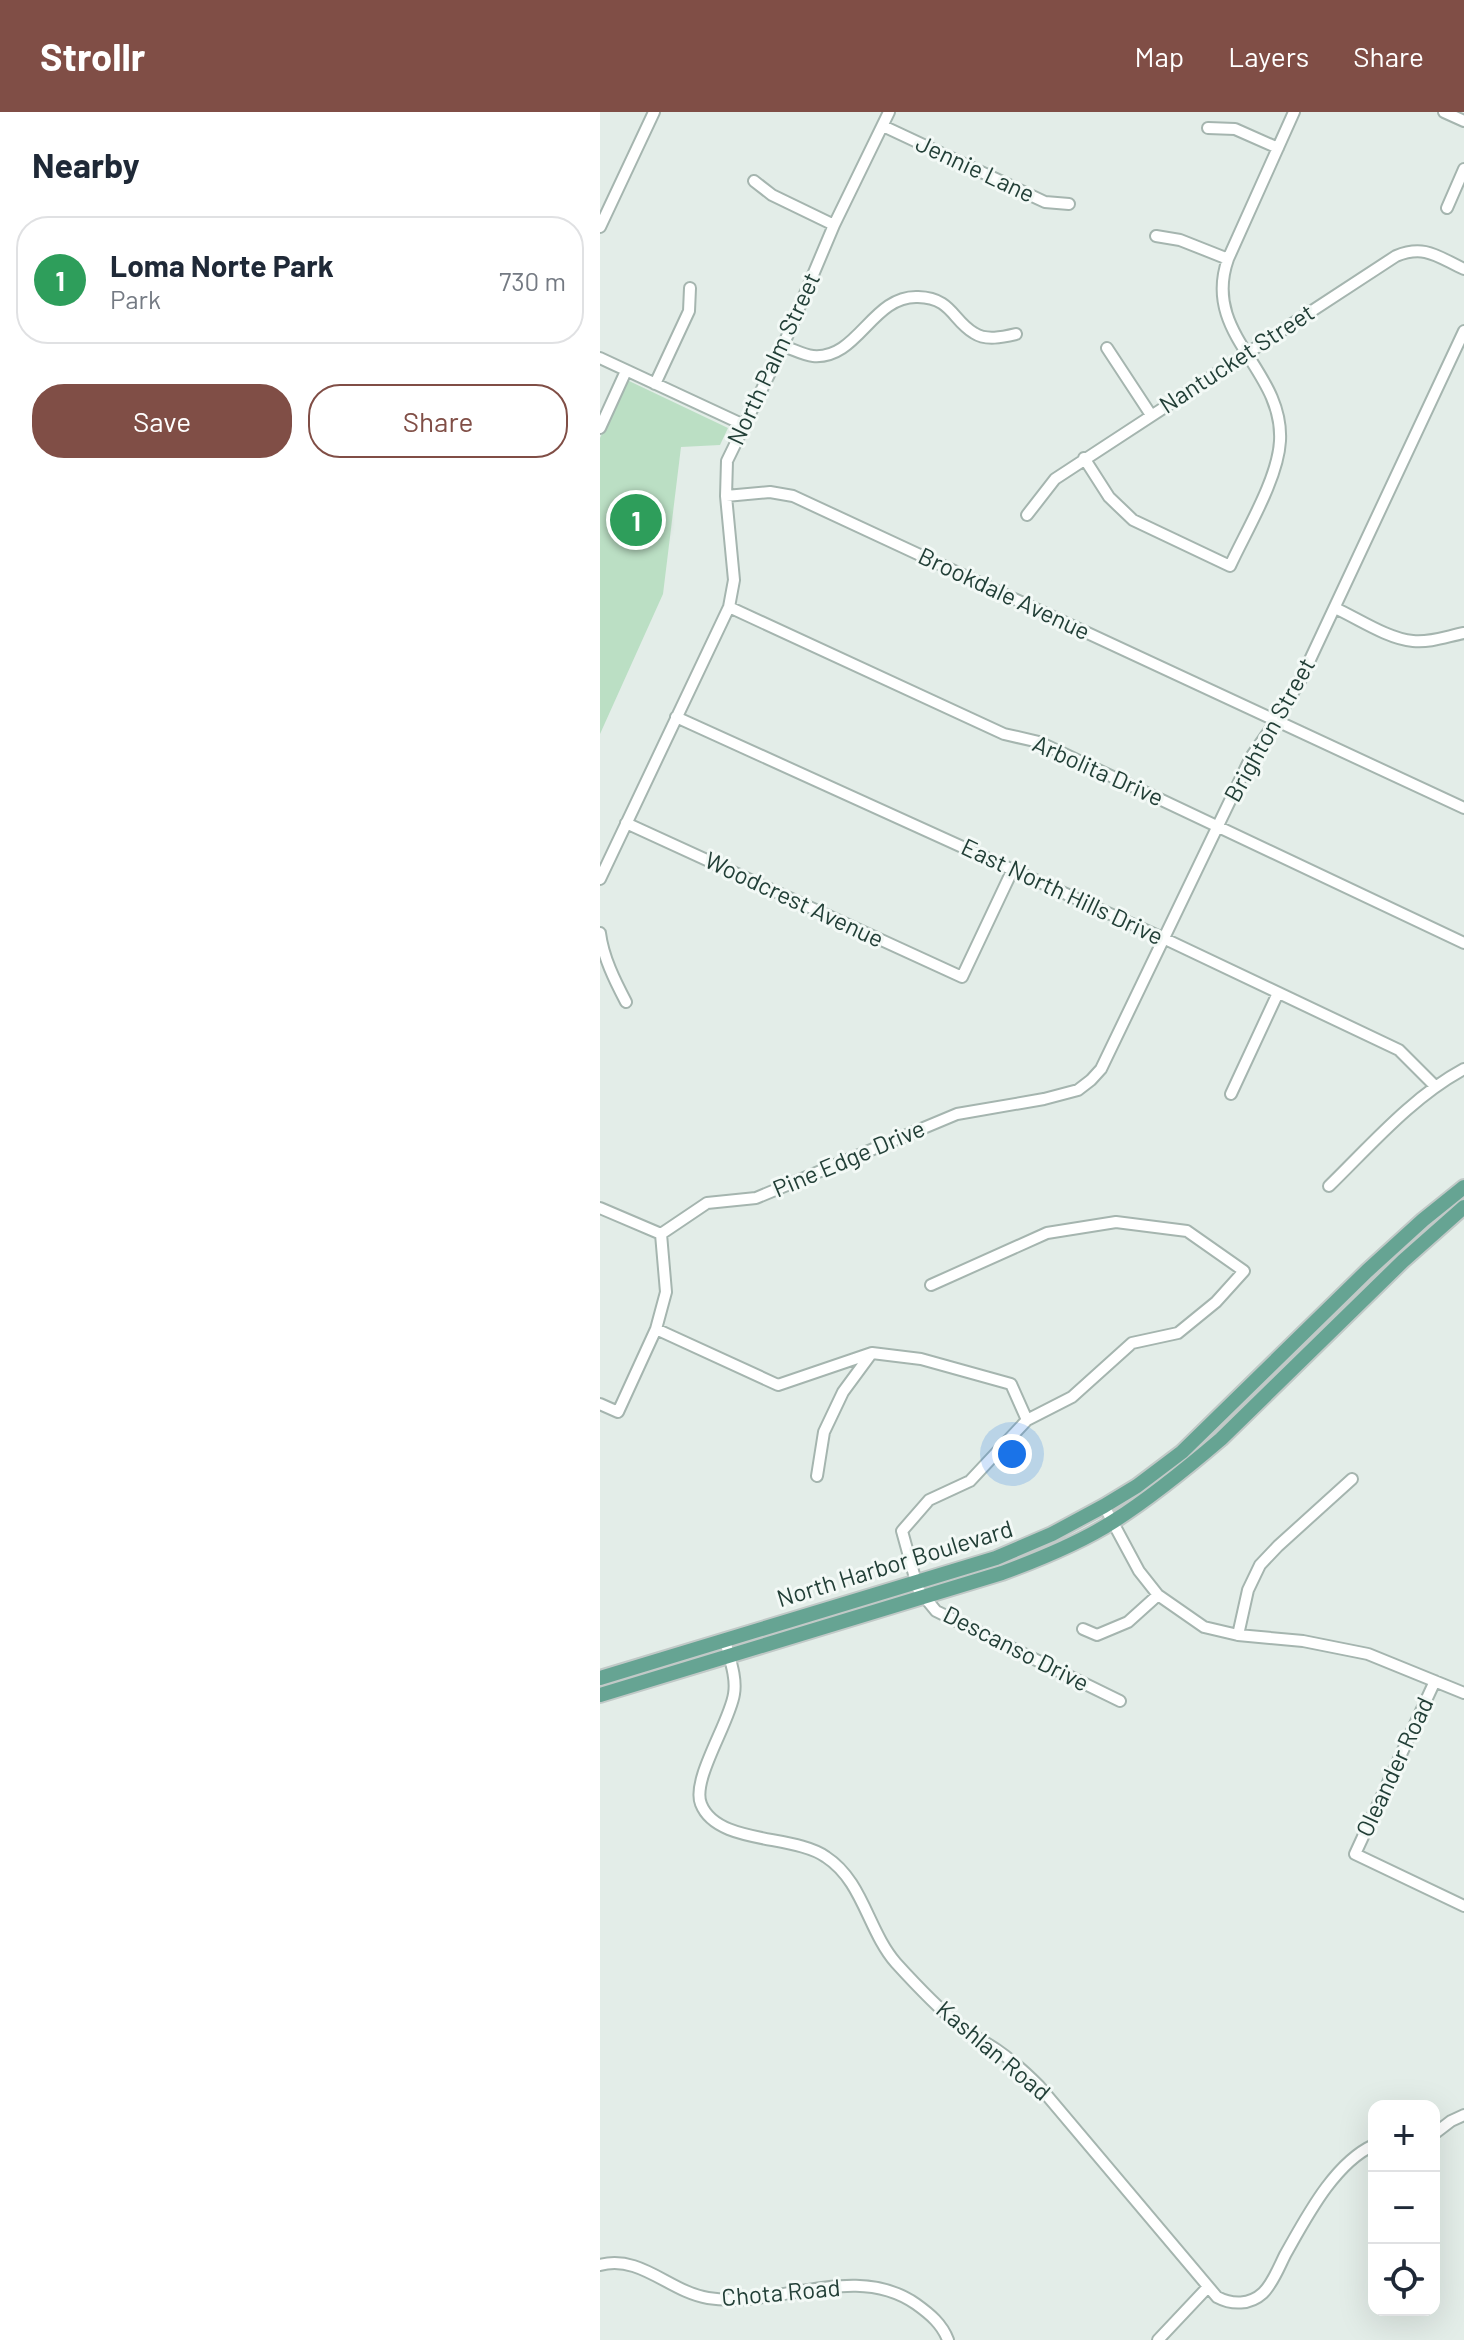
<!DOCTYPE html>
<html lang="en">
<head>
<meta charset="utf-8">
<style>
	body { margin:0; font-family:Barlow,sans-serif; background:#f2f2f3; color:#1f2937 }
	.controls { position:absolute; right:24px; bottom:24px; display:grid; overflow:hidden; border-radius:16px; box-shadow:0 8px 32px #0002 }
	.controls button { width:72px; height:72px; display:grid; place-items:center; padding:0; border:0; border-bottom:2px solid #e0e1e3; background:#fff; color:#1f2937; font:40px sans-serif }
	.you { position:absolute; left:412px; top:1342px; width:28px; height:28px; margin:-20px; border:6px solid #fff; border-radius:50%; background:#1a73e8; box-shadow:0 0 0 12px #1a73e833 }
	.badge { display:grid; place-items:center; width:52px; height:52px; border-radius:50%; background:#804e46; color:#fff; font-size:26px; font-weight:700 }
	.pin { position:absolute; translate:-50% -50%; border:4px solid #fff; box-shadow:0 2px 8px #0006 }
	.list { margin:0; padding:0; list-style:none }
	h2 { display:flex; justify-content:space-between; align-items:center; height:104px; margin:0; padding:0 32px; font-size:34px }
	h2 small { font-size:26px; font-weight:400; color:#747a83 }
	.list li { display:grid; grid-template-columns:52px 1fr auto; gap:24px; align-items:center; box-sizing:border-box; height:128px; margin:0 16px 16px; padding:0 16px; border:2px solid #e0e1e3; border-radius:32px }
	.list b { display:block; font-size:30px; white-space:nowrap }
	.list p { margin:0; font-size:26px; white-space:nowrap; color:#747a83 }
	.list em { font-size:26px; font-style:normal; color:#747a83 }
	.actions { display:flex; gap:16px; padding:24px 32px }
	.actions a { flex:1; padding:18px 0; border:2px solid #804e46; border-radius:32px; text-align:center; font-size:28px; color:#804e46 }
	.actions .main { background:#804e46; color:#fff }
	.icon { flex:none; width:44px; height:44px; fill:none; stroke:currentColor; stroke-width:2; stroke-linecap:round; stroke-linejoin:round }
	.map { position:relative; flex:none; width:864px; height:2228px; overflow:hidden }
	header { display:flex; align-items:center; gap:48px; box-sizing:border-box; height:112px; padding:0 40px; background:#804e46; color:#fff }
	header strong { font-size:38px }
	nav { display:flex; gap:44px; margin-inline-start:auto; font-size:28px }
	main { display:flex }
	aside { flex:1; background:#fff }
	.map>svg:first-child { display:block }
	.green { fill:#bbdfc4 }
	.lines { fill:none; stroke-linecap:round; stroke-linejoin:round }
	.minor-casing { stroke:#a5b5af; stroke-width:14 }
	.major-casing { stroke:#c1c9c7; stroke-width:18 }
	.minor { stroke:#fff; stroke-width:10 }
	.major { stroke:#66a493; stroke-width:14 }
	.labels { text-anchor:middle; stroke-width:6; stroke-linejoin:round; paint-order:stroke }
	.street-label { font-size:24px; fill:#223f37; stroke:#f3f9f6 }
</style>
</head>
<body>
<header>
<strong>Strollr</strong>
<nav><a>Map</a><a>Layers</a><a>Share</a></nav>
</header>
<main>
<aside>
<h2>Nearby<small></small></h2>
<ul class="list">
<li><span class="badge" style="background:#2e9e5b">1</span><div><b>Loma Norte Park</b><p>Park</p></div><em>730 m</em></li>
</ul>
<div class="actions"><a class="main">Save</a><a>Share</a></div>
</aside>
<div class="map">
<svg width="864" height="2228" viewBox="0 0 864 2228">
	<rect width="100%" height="100%" fill="#e3ede8"/>
	<path class="green" d="M27 268 128 316 120 333 81 335 63 482 0 622V326Z"/>
	<g class="lines">
		<defs>
			<path id="minor" d="M844 0 864 9
				M283 14 445 90 469 92
				M608 16 635 17 678 36
				M154 69 172 83 234 113
				M847 96 864 57
				M0 115 54 0
				M556 124 580 128 628 147
				M183 234C193 237 203 243 213 244 258 248 272 183 318 185 352 186 352 208 374 221 386 229 403 225 416 222
				M507 236 551 303
				M0 246 144 313
				M55 272 89 199 90 176
				M0 316 26 259
				M484 346 509 385 533 408 630 454C646 419 678 367 680 329 684 257 601 223 628 147L694 0
				M126 384 170 380 193 384 864 696
				M427 403 455 367 796 144C825 132 838 145 864 157
				M129 495 404 622 439 630 864 831
				M735 496C757 506 788 527 813 529 830 531 848 524 864 521
				M76 605 563 826 799 938 835 974
				M26 711 362 865 413 757
				M0 767 129 495 134 468 126 384 127 349 183 234 234 113 289 0
				M0 821C3 845 15 869 26 890
				M631 982 678 881
				M729 1074C771 1033 812 985 864 957
				M0 1096 61 1122
				M61 1122 107 1091 156 1086 357 1002 444 987 478 978 491 968 501 957 651 645 676 609 700 569 864 219
				M331 1173 447 1121 516 1110 587 1119 644 1159 616 1190 578 1221 532 1231 472 1285 427 1308 370 1369 329 1388 302 1419 318 1477 336 1499 520 1589
				M56 1217 178 1273 272 1241 321 1247 411 1272 427 1308
				M0 1292 18 1300 56 1217 66 1180 61 1122
				M217 1364 224 1320 243 1280 271 1242
				M504 1394 539 1459 558 1483 604 1515 638 1523 703 1529 768 1542 864 1581
				M483 1517 497 1523 528 1510 558 1483
				M638 1523 648 1478 660 1453 678 1434 752 1367
				M125 1528C129 1545 137 1565 134 1582 130 1610 91 1668 101 1692 117 1733 194 1722 226 1745 263 1769 268 1819 296 1851 316 1873 338 1896 361 1915 373 1924 385 1930 397 1938 413 1949 426 1961 439 1974L617 2185C632 2193 650 2193 663 2181 673 2171 679 2155 685 2143 706 2106 734 2051 774 2033
				M835 1569 755 1742 864 1794
				M834 2022 851 2009 864 2003
				M0 2153C40 2142 70 2180 108 2186 176 2197 254 2149 316 2192 330 2202 342 2212 348 2228
				M558 2228 607 2176"/>
			<path id="major" d="M0 1566 396 1446 452 1422 504 1394 537 1374 582 1340 767 1159 823 1108 864 1075
				M0 1583 402 1461C440 1447 480 1431 514 1409 552 1385 587 1356 621 1327L803 1149 864 1095"/>
		</defs>
		<use href="#minor" class="minor-casing"/>
		<use href="#major" class="major-casing"/>
		<use href="#minor" class="minor"/>
		<use href="#major" class="major"/>
	</g>
	<g class="labels">
		<g class="street-label">
			<text transform="translate(375 57) rotate(25)" y="8">Jennie Lane</text>
			<text transform="translate(174 247) rotate(-65)" y="8">North Palm Street</text>
			<text transform="translate(637 247) rotate(-33)" y="8">Nantucket Street</text>
			<text transform="translate(404 482) rotate(25)" y="8">Brookdale Avenue</text>
			<text transform="translate(670 618) rotate(-61)" y="8">Brighton Street</text>
			<text transform="translate(498 659) rotate(24)" y="8">Arbolita Drive</text>
			<text transform="translate(462 780) rotate(25)" y="8">East North Hills Drive</text>
			<text transform="translate(194 788) rotate(25)" y="8">Woodcrest Avenue</text>
			<text transform="translate(249 1047) rotate(-23)" y="8">Pine Edge Drive</text>
			<text transform="translate(295 1452) rotate(-17)" y="8">North Harbor Boulevard</text>
			<text transform="translate(416 1537) rotate(27)" y="8">Descanso Drive</text>
			<text transform="translate(795 1655) rotate(-65)" y="8">Oleander Road</text>
			<text transform="translate(393 1939) rotate(40)" y="8">Kashlan Road</text>
			<text transform="translate(181 2181) rotate(-5)" y="8">Chota Road</text>
		</g>
	</g>
</svg>
<div class="controls">
<button>+</button>
<button>−</button>
<button><svg class="icon" aria-label="locate" viewBox="0 0 24 24"><circle cx="12" cy="12" r="6"/><path d="M12 2v4M12 18v4M2 12h4M18 12h4"/></svg></button>
</div>
<div class="you"></div>
<div class="pin badge" style="left:36px;top:408px;background:#2e9e5b">1</div>
</div>
</main>
</body>
</html>
